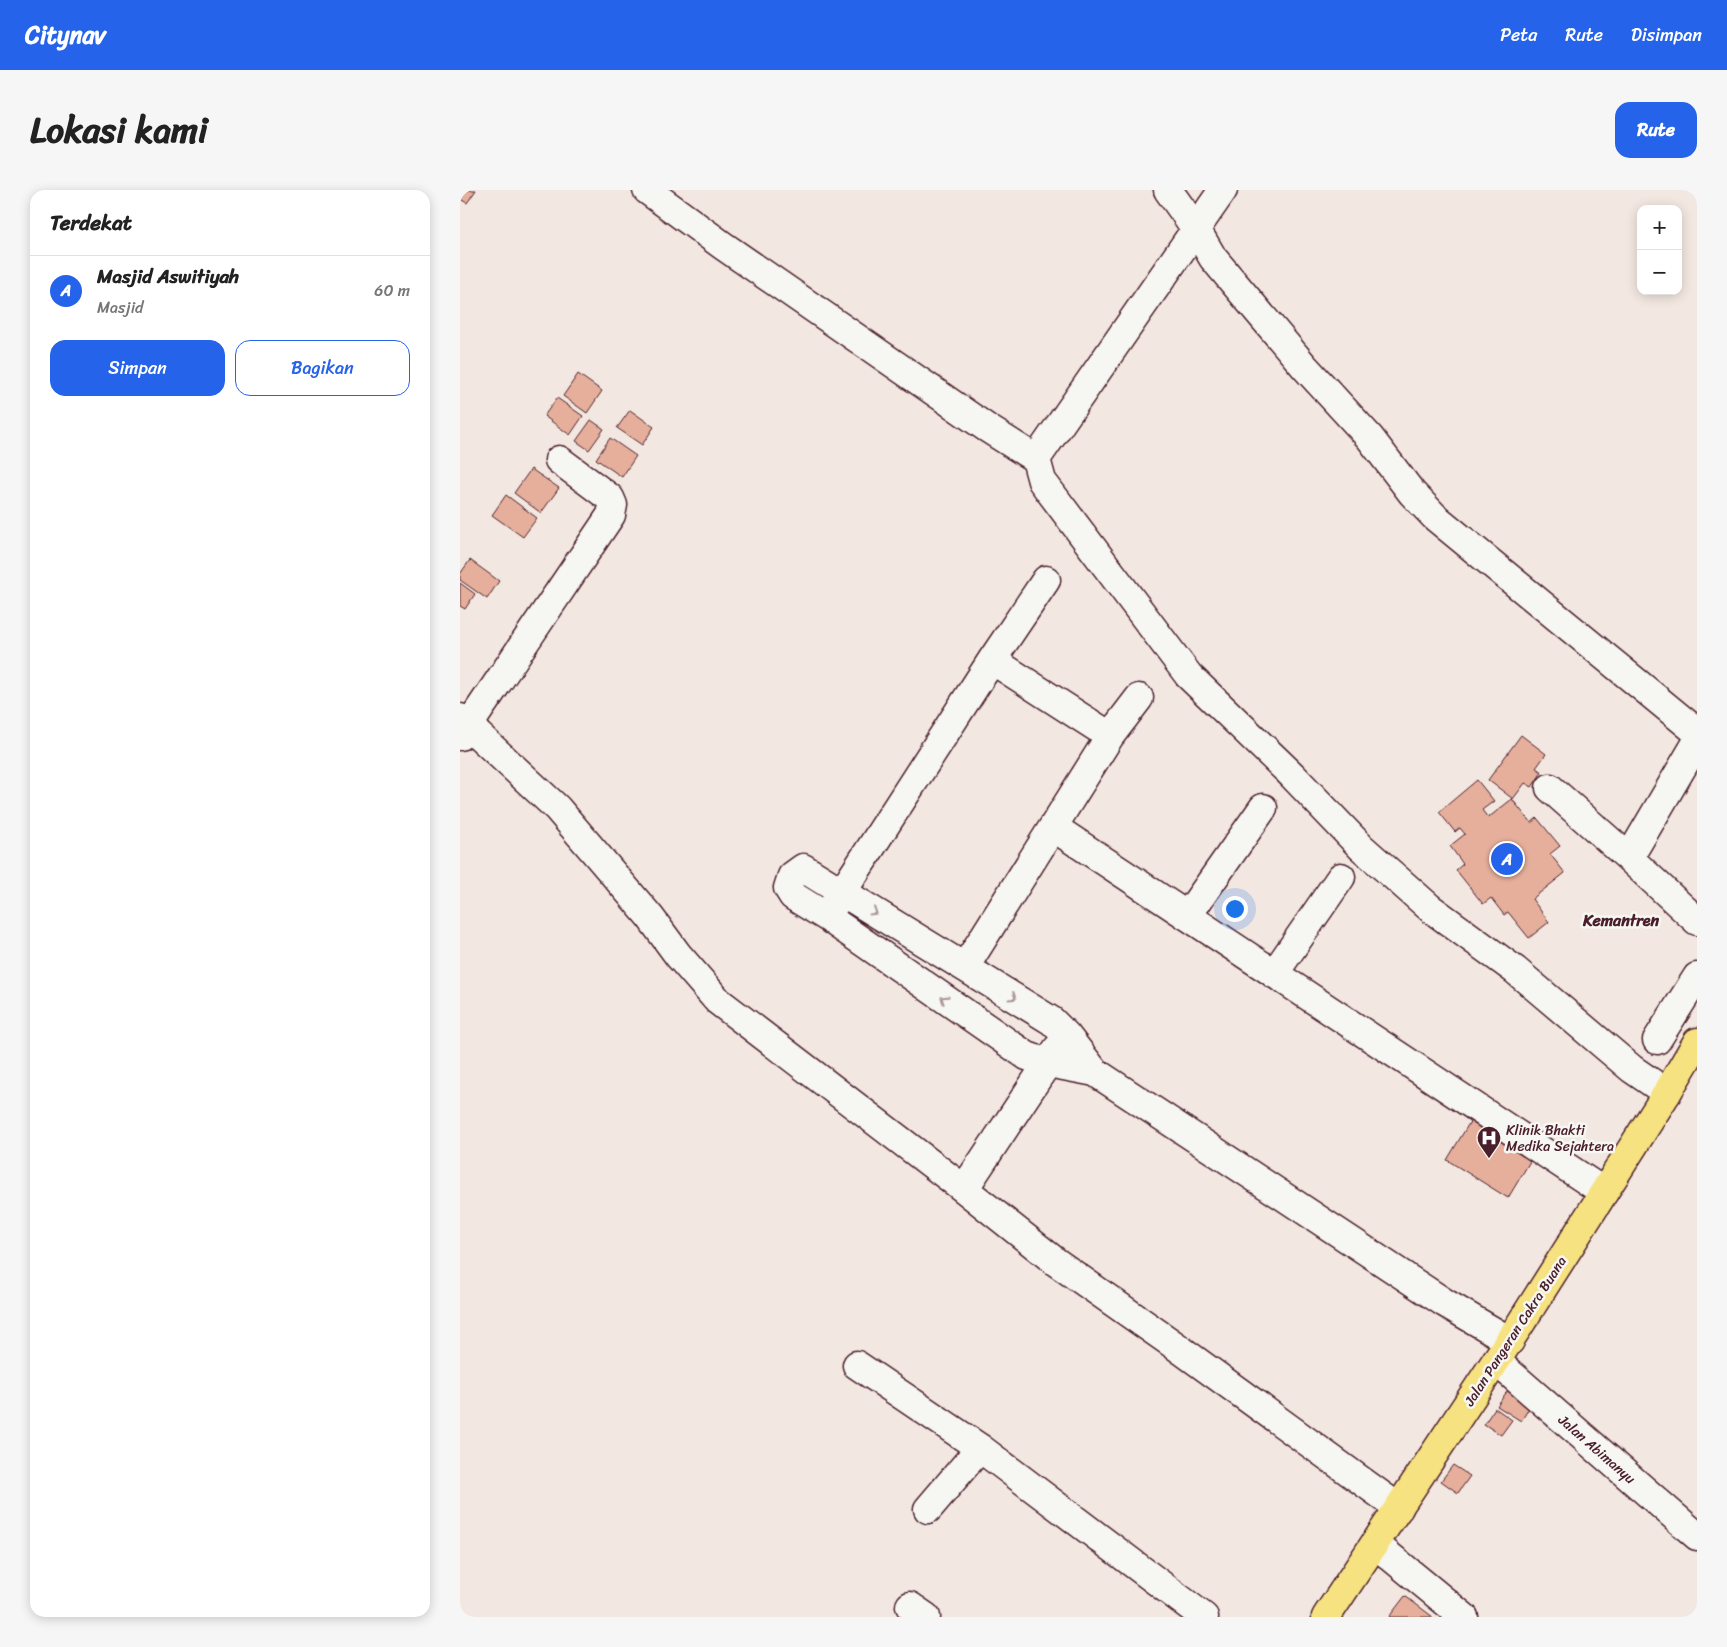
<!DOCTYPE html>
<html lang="id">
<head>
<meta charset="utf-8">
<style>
	body { margin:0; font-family:Sriracha,sans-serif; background:#f6f6f6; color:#222 }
	.controls { position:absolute; right:15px; top:15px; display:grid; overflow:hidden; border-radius:10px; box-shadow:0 2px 12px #0003 }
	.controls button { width:45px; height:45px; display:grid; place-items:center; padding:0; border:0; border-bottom:1px solid #e0e0e0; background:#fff; color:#222; font:25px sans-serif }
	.you { position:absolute; left:774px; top:718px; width:18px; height:18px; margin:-12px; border:4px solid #fff; border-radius:50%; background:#1a73e8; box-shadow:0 0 0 8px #1a73e833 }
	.badge { display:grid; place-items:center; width:32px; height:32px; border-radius:50%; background:#2563eb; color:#fff; font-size:16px; font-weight:700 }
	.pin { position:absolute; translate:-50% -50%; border:2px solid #fff; box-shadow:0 1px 5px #0006 }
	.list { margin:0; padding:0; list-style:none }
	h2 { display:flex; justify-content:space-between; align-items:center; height:65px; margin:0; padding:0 20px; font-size:21px }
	h2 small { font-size:16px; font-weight:400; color:#767676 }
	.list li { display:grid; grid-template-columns:32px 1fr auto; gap:15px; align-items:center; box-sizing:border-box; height:70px; padding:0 20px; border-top:1px solid #e0e0e0 }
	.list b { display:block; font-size:19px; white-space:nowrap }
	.list p { margin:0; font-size:16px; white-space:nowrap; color:#767676 }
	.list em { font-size:16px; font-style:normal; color:#767676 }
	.actions { display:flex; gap:10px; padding:15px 20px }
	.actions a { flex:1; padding:11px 0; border:1px solid #2563eb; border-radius:15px; text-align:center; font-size:18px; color:#2563eb }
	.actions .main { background:#2563eb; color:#fff }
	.map { position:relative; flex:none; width:1237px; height:1427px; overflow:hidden; border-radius:15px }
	header { display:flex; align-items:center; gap:30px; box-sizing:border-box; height:70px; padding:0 25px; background:#2563eb; color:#fff }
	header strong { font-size:24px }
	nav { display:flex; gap:28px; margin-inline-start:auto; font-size:18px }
	.intro { display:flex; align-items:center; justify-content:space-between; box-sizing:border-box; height:120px; padding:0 30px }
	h1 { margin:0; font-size:35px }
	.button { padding:12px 22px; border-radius:15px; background:#2563eb; color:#fff; font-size:18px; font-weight:700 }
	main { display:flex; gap:30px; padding:0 30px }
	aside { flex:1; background:#fff; border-radius:15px; box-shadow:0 2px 12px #0003 }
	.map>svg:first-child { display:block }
	.building { fill:#e6af9c; stroke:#4a1f2b }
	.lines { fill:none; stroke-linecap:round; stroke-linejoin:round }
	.minor-casing { stroke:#4a1f2b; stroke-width:31 }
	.major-casing { stroke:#4a1f2b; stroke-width:31 }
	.minor { stroke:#f6f6f2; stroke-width:28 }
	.major { stroke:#f7e281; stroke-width:28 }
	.oneway { stroke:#a99598 }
	.labels { text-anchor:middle; stroke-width:5; stroke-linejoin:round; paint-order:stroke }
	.poi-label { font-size:14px; fill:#4a1f2b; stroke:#f6f6f2; text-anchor:start }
	.street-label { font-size:14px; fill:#4a1f2b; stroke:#f6f6f2 }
	.quarter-label { font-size:16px; font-weight:bold; fill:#4a1f2b; stroke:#f6f6f2 }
</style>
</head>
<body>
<header>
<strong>Citynav</strong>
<nav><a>Peta</a><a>Rute</a><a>Disimpan</a></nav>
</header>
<div class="intro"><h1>Lokasi kami</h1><a class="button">Rute</a></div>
<main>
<aside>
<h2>Terdekat<small></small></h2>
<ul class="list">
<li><span class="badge">A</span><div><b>Masjid Aswitiyah</b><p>Masjid</p></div><em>60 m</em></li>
</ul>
<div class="actions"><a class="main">Simpan</a><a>Bagikan</a></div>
</aside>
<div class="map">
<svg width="1237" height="1427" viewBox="0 0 1237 1427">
	<rect width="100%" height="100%" fill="#f3e8e1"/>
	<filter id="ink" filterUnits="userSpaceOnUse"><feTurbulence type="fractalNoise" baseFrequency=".02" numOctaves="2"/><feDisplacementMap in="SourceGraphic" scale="10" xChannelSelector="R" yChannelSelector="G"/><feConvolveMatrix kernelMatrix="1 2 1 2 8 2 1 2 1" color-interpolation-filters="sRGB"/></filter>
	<g filter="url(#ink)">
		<path class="building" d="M0 0H16L7 13 0 9Z
			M118 184 142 201 127 223 103 206Z
			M97 208 123 226 110 245 84 226Z
			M170 220 194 237 182 255 157 238Z
			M131 230 144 239 129 260 116 251Z
			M150 248 176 266 162 287 136 269Z
			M71 279 99 298 81 323 54 303Z
			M46 305 77 328 63 347 32 325Z
			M10 370 39 391 27 409 0 390V384Z
			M0 393 15 404 5 419 0 416Z
			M1061 545 1086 564 1076 578 1082 582 1072 597 1065 593 1053 609 1028 590Z
			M1017 590 1034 611 1022 620 1028 628 1052 609 1071 633 1077 628 1100 656 1090 664 1105 683 1072 709 1089 732 1069 748 1048 722 1044 725 1031 708 1023 714 996 680 1003 674 990 656 1005 644 1000 638 995 642 979 622Z
			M1011 930 1072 968 1048 1008 987 970Z
			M1050 1197 1073 1212 1061 1231 1037 1216Z
			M1035 1218 1052 1230 1041 1245 1024 1234Z
			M993 1275 1010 1286 998 1303 981 1291Z
			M945 1406 973 1427H929Z"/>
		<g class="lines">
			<defs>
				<path id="minor" d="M187 0 262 55 527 238 576 269 582 291 729 486 832 585 901 657 970 718 1055 780 1172 879 1207 903
					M708 0 736 39 753 68 844 176 910 248 952 303 975 327 1237 542
					M576 269 763 0
					M532 470 650 546
					M0 528 97 618 190 727 218 765 258 811 504 999 596 1072 717 1157 939 1318
					M0 546 9 535 151 325 153 315 150 308 99 270
					M1090 598 1169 668 1237 731
					M593 637 1144 1002
					M1169 668 1237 552
					M372 718 532 470 586 390
					M727 726 803 618
					M505 777 650 546 679 508
					M814 784 881 687
					M1197 850 1237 787
					M635 882 588 873 567 866 367 727 333 706 328 698 332 686 343 678 592 831 607 846 635 882 985 1113 1050 1151
					M504 999 597 859
					M1036 1171 1237 1346
					M397 1175 520 1258 744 1427
					M468 1319 520 1258
					M915 1354 1004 1427
					M450 1416 466 1427"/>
				<path id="major" d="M866 1427 1059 1136 1207 903 1237 852"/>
			</defs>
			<use href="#minor" class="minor-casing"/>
			<use href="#major" class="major-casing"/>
			<use href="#minor" class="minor"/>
			<use href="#major" class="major"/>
		</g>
		<defs><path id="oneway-chevron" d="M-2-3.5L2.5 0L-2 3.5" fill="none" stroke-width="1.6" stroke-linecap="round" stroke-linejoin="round" transform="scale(1.25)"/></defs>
		<g class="oneway">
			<use href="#oneway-chevron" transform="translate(414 722) rotate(31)"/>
			<use href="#oneway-chevron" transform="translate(553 807) rotate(32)"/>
			<use href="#oneway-chevron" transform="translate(484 809) rotate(-145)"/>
		</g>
	</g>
	<defs>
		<symbol id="hospital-pin" viewBox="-11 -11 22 30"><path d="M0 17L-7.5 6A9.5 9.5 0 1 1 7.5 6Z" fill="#4a1f2b" stroke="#f6f6f2"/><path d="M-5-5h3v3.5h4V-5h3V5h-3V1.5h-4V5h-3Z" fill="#fff"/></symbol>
	</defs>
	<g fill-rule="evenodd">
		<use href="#hospital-pin" x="1015" y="934" width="28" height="38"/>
	</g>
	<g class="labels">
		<g class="poi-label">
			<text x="1046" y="945">Klinik Bhakti<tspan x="1046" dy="16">Medika Sejahtera</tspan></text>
		</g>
		<g class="street-label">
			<text transform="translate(1055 1141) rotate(-57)" y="5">Jalan Pangeran Cakra Buana</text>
			<text transform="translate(1137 1259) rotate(41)" y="5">Jalan Abimanyu</text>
		</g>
		<g class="quarter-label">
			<text x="1161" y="736">Kemantren</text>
		</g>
	</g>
</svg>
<div class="controls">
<button>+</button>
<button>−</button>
</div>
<div class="you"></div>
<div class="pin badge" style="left:1047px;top:669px">A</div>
</div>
</main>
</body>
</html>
